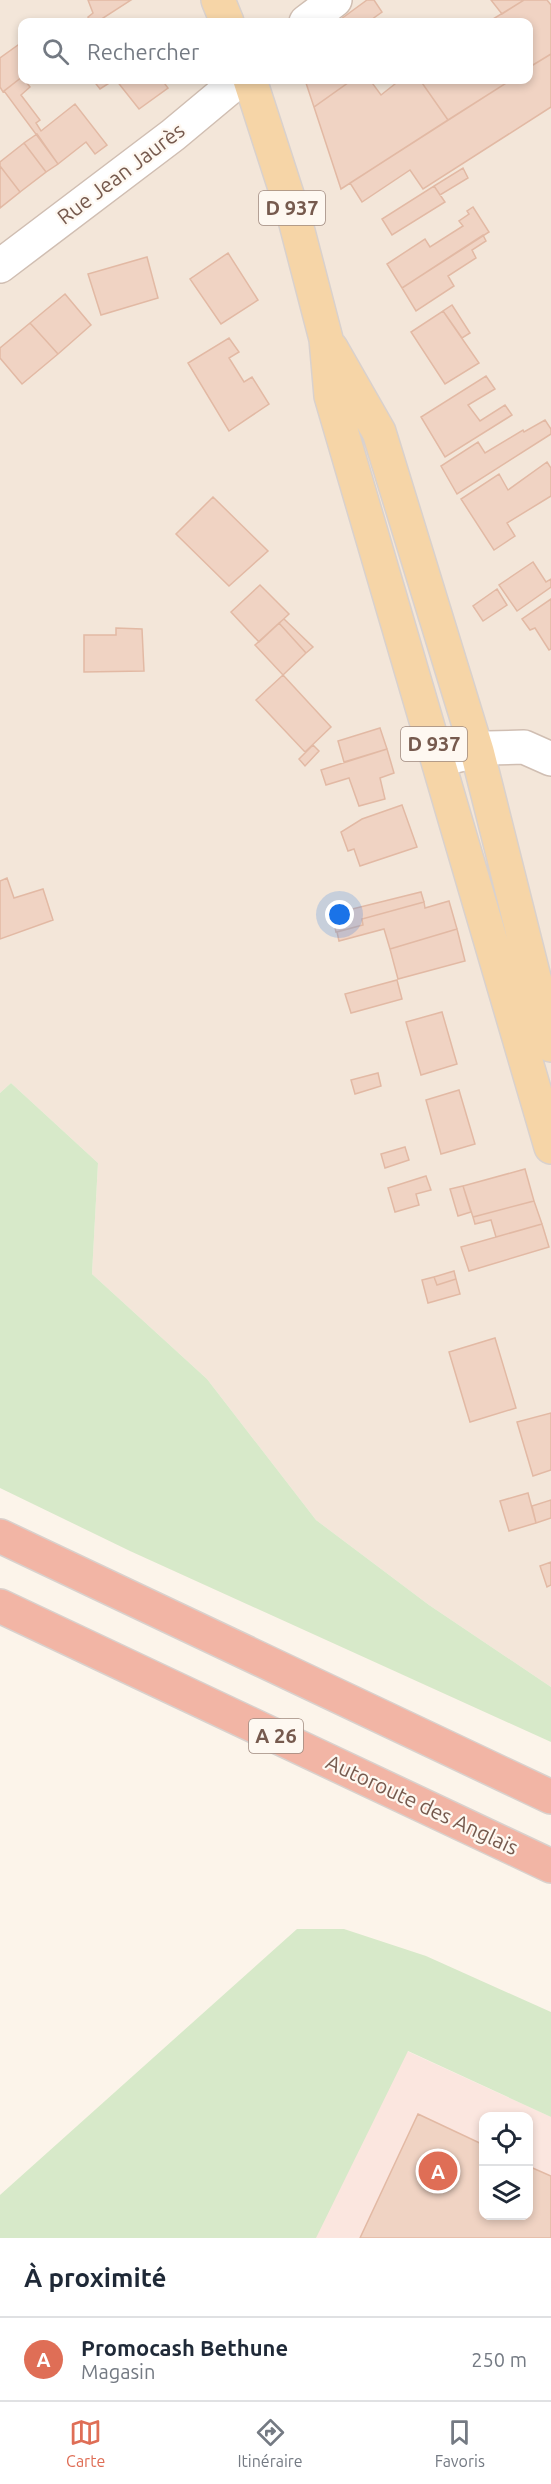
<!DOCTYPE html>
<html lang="fr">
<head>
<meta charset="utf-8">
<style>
	body { margin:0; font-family:Ubuntu,sans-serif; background:#f2f2f3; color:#1f2937 }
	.controls { position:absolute; right:18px; bottom:18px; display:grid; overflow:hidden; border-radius:12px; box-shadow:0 3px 9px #0003 }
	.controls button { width:54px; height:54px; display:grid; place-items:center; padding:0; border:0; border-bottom:2px solid #e0e1e3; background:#fff; color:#1f2937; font:30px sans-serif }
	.you { position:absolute; left:340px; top:915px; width:21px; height:21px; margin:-15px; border:4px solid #fff; border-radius:50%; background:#1a73e8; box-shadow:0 0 0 9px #1a73e833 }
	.badge { display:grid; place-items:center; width:39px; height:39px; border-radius:50%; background:#df6e56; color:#fff; font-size:20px; font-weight:700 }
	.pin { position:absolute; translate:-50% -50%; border:3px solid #fff; box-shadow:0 2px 6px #0006 }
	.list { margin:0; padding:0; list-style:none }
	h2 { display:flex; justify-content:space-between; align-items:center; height:78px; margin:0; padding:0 24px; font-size:26px }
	h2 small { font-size:20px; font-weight:400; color:#747a83 }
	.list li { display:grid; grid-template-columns:39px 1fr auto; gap:18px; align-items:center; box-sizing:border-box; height:84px; padding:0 24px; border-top:2px solid #e0e1e3 }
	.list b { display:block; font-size:22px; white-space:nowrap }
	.list p { margin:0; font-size:20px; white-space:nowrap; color:#747a83 }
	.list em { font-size:20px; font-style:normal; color:#747a83 }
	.icon { flex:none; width:33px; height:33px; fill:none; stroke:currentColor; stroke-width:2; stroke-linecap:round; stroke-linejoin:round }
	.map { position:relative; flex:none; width:551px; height:2238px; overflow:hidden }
	.search { position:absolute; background:#fff; box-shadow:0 3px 9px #0003; left:18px; right:18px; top:18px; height:66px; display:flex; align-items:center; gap:15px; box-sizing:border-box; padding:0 21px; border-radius:12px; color:#747a83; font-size:22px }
	.sheet { height:162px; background:#fff }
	nav { display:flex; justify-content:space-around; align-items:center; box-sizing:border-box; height:84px; border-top:2px solid #e0e1e3; background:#fff; font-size:16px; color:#747a83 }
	nav a { display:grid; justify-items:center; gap:3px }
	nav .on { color:#df6e56 }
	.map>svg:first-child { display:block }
	.residential { fill:#f3e6d9; fill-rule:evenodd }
	.commercial { fill:#fbe6df; fill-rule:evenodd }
	.green { fill:#d7e9c9 }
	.building { fill:#f0d3c3; stroke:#e2b9a4; stroke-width:1.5 }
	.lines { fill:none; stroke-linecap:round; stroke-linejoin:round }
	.minor-casing { stroke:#d0beb2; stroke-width:36 }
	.tertiary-casing { stroke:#d0beb2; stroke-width:36 }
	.primary-casing { stroke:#d9d1cd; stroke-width:36 }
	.motorway-casing { stroke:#d9d1cd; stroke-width:36 }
	.minor { stroke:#fff; stroke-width:33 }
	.tertiary { stroke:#fff; stroke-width:33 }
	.primary { stroke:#f6d5a7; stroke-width:33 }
	.motorway { stroke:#f2b5a5; stroke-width:33 }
	.labels { text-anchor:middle; stroke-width:4.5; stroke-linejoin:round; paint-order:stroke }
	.shield { fill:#fef8f1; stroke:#9f897f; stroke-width:1.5 }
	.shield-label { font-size:20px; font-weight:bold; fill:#765a4e }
	.street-label { font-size:21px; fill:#765a4e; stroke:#fef8f1 }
</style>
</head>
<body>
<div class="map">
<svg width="551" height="2238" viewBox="0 0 551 2238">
	<rect width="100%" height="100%" fill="#fcf4ea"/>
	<path class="residential" d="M0 0H551V1687L429 1605 316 1520 207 1379 92 1274 98 1163 11 1083 0 1093ZM22 22H528V80H22Z"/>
	<path class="commercial" d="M407 2051 551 2117V2238H312ZM484 2116H528V2216H484Z"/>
	<path class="green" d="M11 1083 98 1163 92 1274 207 1379 316 1520 429 1605 551 1687V1742L130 1551 0 1488V1093Z
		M297 1929H344L426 1956 551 2012V2117L408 2051 316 2238H0V2195Z"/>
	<path class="building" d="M88 0H131L97 22H92L88 17 93 13Z
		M367 0H374L382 12 368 22H337Z
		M491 0H524L502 14Z
		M524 0H547L551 5V54L528 68V22H488Z
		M18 45 22 50V77L3 92 0 87V58Z
		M551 54V107L423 189 410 170 362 202 350 183 511 80H528V68Z
		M22 77 30 87 21 95 40 120 36 123 41 131 75 104 107 145 95 154 86 142 58 164 4 91Z
		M93 80H114L100 89Z
		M116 80H162L168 88 139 109Z
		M305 80H352L314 107Z
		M352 80H370L381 95 400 80H420L448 120 341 189 314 107Z
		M420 80H511L448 120Z
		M37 134 58 164 46 172 24 143Z
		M24 143 46 172 20 192 0 166V162Z
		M0 166 20 192 0 208Z
		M463 168 468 178 440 195 434 186Z
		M434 186 445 202 392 235 382 219Z
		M473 207 489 232 402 288 387 264 425 239 430 247 463 226 459 221 469 214 467 211Z
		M483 235 486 241 472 250 476 258 448 276 454 286 416 311 402 288Z
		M228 253 258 300 221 324 190 279Z
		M147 257 158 298 101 315 88 274Z
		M65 294 91 325 58 354 30 323Z
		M452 305 470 333 462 338 443 311Z
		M443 311 479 363 445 384 411 332Z
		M30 323 58 354 22 384 0 358V348Z
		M229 338 239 352 229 358 244 382 252 377 269 404 229 431 188 363Z
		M486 376 495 389 468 405 480 421 505 405 512 415 445 457 421 417Z
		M545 420 551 429V434L457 494 441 466 478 442 485 453 523 430 524 432Z
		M547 462 551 468V496L507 523 515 536 494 550 461 499 499 474 508 490Z
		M213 497 268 551 229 586 176 534Z
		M533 562 546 582 551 579V587L517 611 499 585Z
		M260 585 289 614 259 642 231 612Z
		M497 589 507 605 483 621 473 606Z
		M551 599V649L549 650 535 628 530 630 522 619Z
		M284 619 313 647 306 653 279 623Z
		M279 623 306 653 283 675 255 645Z
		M116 628 142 629 144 671 84 672V635H116Z
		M283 675 331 727 305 752 256 700Z
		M380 728 387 749 344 762 338 741Z
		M313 745 319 751 305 766 299 759Z
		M387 749 394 773 380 778 385 799 359 806 349 778 326 785 321 770Z
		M402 805 417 847 360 866 354 849 348 851 341 832 362 819Z
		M7 878 14 898 43 889 53 920 0 939V881Z
		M421 892 424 902 362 919 363 925 336 932 332 914Z
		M449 901 457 929 390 949 384 929 339 941 337 932 363 925 362 919 424 902 425 908Z
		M457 929 465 961 398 979 390 949Z
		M397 980 402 999 351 1013 345 994Z
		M442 1012 457 1064 421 1075 406 1022Z
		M378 1073 381 1086 355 1094 351 1080Z
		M459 1090 475 1144 441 1154 426 1100Z
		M405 1147 409 1160 385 1168 381 1154Z
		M525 1169 534 1201 473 1217 463 1186Z
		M426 1176 431 1190 416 1194 419 1205 395 1212 388 1188Z
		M463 1186 471 1212 458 1216 450 1189Z
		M534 1201 542 1224 496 1237 491 1220 475 1224 473 1217Z
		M542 1224 549 1247 469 1271 461 1247Z
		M454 1271 456 1279 437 1285 434 1277Z
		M434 1277 437 1285 456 1279 460 1294 428 1303 422 1280Z
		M495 1338 516 1408 470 1422 449 1352Z
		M551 1413V1470L533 1476 517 1422Z
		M528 1493 536 1523 509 1531 500 1501Z
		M551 1500V1518L536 1523 532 1506Z
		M551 1562V1585L547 1587 540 1566Z
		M418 2114 484 2145V2216H528V2166L551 2176V2238H360Z"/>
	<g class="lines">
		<defs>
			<path id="minor" d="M439 760 488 748 524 747 551 759"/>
			<path id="tertiary" d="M306 22 335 0
				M0 266 173 135 239 80"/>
			<path id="primary" d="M218 0 227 22
				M250 80 294 216 326 339 331 396 551 1147
				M331 348 379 432 477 751 551 1045"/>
			<path id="motorway" d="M0 1536 551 1797
				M0 1606 551 1866"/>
		</defs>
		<use href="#minor" class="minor-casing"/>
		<use href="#tertiary" class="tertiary-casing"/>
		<use href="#primary" class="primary-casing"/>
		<use href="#motorway" class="motorway-casing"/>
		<use href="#minor" class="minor"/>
		<use href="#tertiary" class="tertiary"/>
		<use href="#primary" class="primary"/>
		<use href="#motorway" class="motorway"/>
	</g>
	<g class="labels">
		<g class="shield">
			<rect x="259" y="191" width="66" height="34" rx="4.5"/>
			<rect x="401" y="727" width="66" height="34" rx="4.5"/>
			<rect x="249" y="1719" width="54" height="34" rx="4.5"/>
		</g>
		<g class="shield-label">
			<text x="292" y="215">D 937</text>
			<text x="434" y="751">D 937</text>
			<text x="276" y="1743">A 26</text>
		</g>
		<g class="street-label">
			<text transform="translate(121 174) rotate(-37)" y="7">Rue Jean Jaurès</text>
			<text transform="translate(422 1805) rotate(25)" y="7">Autoroute des Anglais</text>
		</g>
	</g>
</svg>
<div class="controls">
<button><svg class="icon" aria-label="locate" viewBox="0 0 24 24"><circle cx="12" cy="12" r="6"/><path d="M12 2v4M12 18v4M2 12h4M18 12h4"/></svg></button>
<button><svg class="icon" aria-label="layers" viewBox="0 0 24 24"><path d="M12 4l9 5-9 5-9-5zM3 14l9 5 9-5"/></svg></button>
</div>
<div class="you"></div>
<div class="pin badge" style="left:438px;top:2171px">A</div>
<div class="search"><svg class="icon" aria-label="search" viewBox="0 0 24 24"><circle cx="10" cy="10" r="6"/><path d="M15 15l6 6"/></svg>Rechercher</div>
</div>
<section class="sheet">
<h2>À proximité<small></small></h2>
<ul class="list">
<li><span class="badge">A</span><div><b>Promocash Bethune</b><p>Magasin</p></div><em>250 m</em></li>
</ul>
</section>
<nav>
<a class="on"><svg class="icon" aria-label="map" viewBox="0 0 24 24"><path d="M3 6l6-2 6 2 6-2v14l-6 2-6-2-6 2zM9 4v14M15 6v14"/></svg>Carte</a>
<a><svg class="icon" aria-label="directions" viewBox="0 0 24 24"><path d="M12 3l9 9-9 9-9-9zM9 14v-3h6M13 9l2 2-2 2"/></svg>Itinéraire</a>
<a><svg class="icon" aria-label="saved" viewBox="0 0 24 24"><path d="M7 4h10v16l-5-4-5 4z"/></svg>Favoris</a>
</nav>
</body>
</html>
